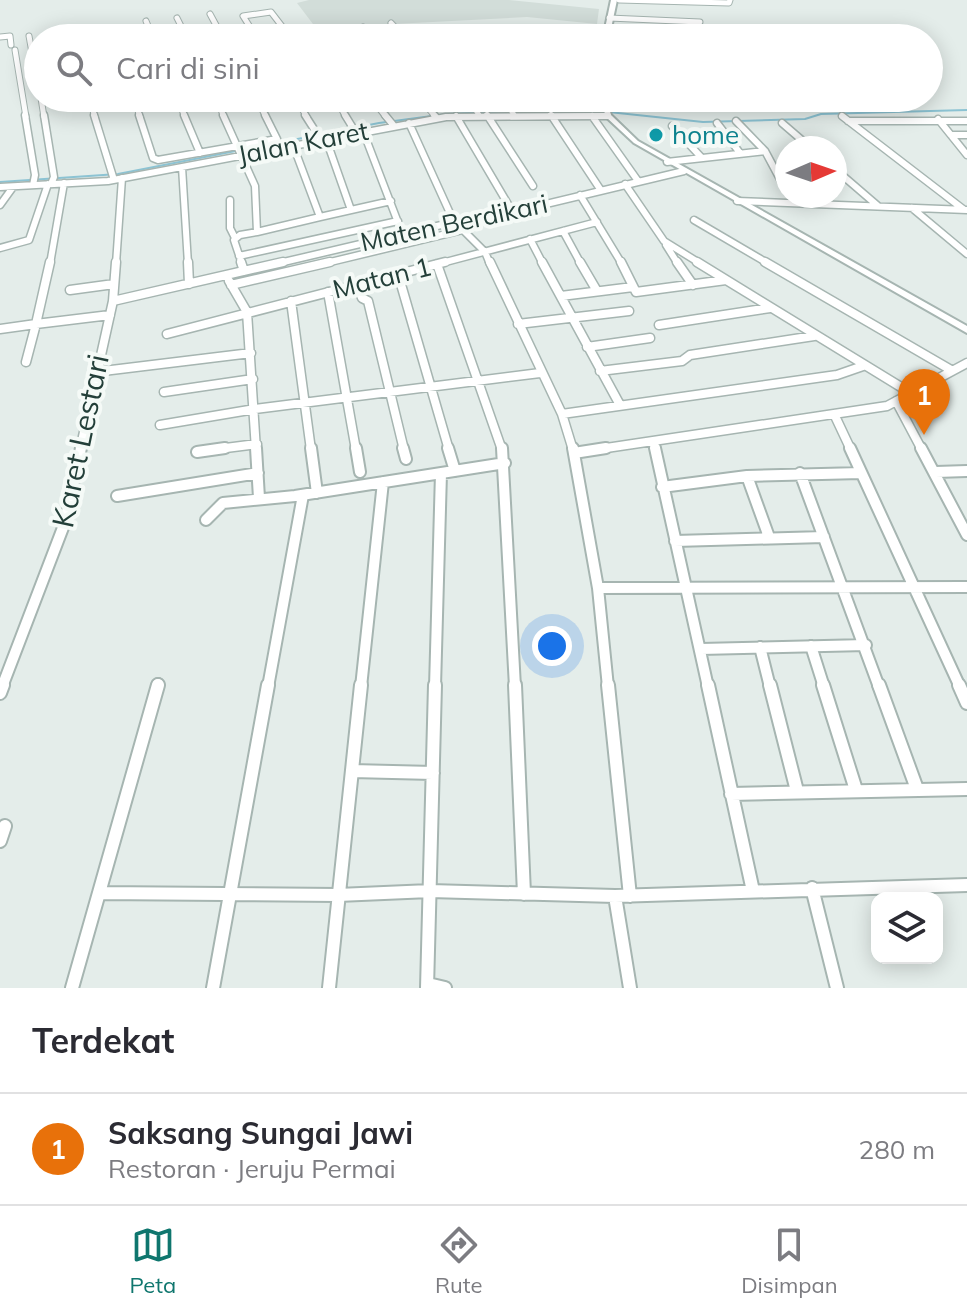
<!DOCTYPE html>
<html lang="id">
<head>
<meta charset="utf-8">
<style>
	body { margin:0; font-family:Mulish,sans-serif; background:#f2f2f3; color:#2b2b33 }
	.controls { position:absolute; right:24px; bottom:24px; display:grid; overflow:hidden; border-radius:16px; box-shadow:0 4px 20px #0003 }
	.controls button { width:72px; height:72px; display:grid; place-items:center; padding:0; border:0; border-bottom:2px solid #e1e1e2; background:#fff; color:#2b2b33; font:40px sans-serif }
	.compass { position:absolute; left:775px; top:136px; width:72px; height:72px; border-radius:50%; background:#fff; box-shadow:0 4px 20px #0003; rotate:88deg }
	.you { position:absolute; left:552px; top:646px; width:28px; height:28px; margin:-20px; border:6px solid #fff; border-radius:50%; background:#1a73e8; box-shadow:0 0 0 12px #1a73e833 }
	.badge { display:grid; place-items:center; width:52px; height:52px; border-radius:50%; background:#0f766e; color:#fff; font-size:26px; font-weight:700 }
	.pin { position:absolute; translate:-50% -66px; filter:drop-shadow(0 2px 4px #0008) }
	.pin::after { content:''; position:absolute; top:42px; width:28px; height:24px; background:inherit; clip-path:polygon(0 0,100% 0,50% 100%) }
	.list { margin:0; padding:0; list-style:none }
	h2 { display:flex; justify-content:space-between; align-items:center; height:104px; margin:0; padding:0 32px; font-size:34px }
	h2 small { font-size:26px; font-weight:400; color:#7c7c81 }
	.list li { display:grid; grid-template-columns:52px 1fr auto; gap:24px; align-items:center; box-sizing:border-box; height:112px; padding:0 32px; border-top:2px solid #e1e1e2 }
	.list b { display:block; font-size:30px; white-space:nowrap }
	.list p { margin:0; font-size:26px; white-space:nowrap; color:#7c7c81 }
	.list em { font-size:26px; font-style:normal; color:#7c7c81 }
	.icon { flex:none; width:44px; height:44px; fill:none; stroke:currentColor; stroke-width:2; stroke-linecap:round; stroke-linejoin:round }
	.map { position:relative; flex:none; width:967px; height:988px; overflow:hidden }
	.search { position:absolute; background:#fff; box-shadow:0 4px 20px #0003; left:24px; right:24px; top:24px; height:88px; display:flex; align-items:center; gap:20px; box-sizing:border-box; padding:0 28px; border-radius:44px; color:#7c7c81; font-size:30px }
	.sheet { height:216px; background:#fff }
	nav { display:flex; justify-content:space-around; align-items:center; box-sizing:border-box; height:112px; border-top:2px solid #e1e1e2; background:#fff; font-size:22px; color:#7c7c81 }
	nav a { display:grid; justify-items:center; gap:4px }
	nav .on { color:#0f766e }
	.map>svg:first-child { display:block }
	.built { fill:#d2ddd9 }
	.lines { fill:none; stroke-linecap:round; stroke-linejoin:round }
	.stream { stroke:#8cc3d3; stroke-width:2 }
	.minor-far4-casing { stroke:#a6b5b1; stroke-width:7 }
	.minor-far3-casing { stroke:#a6b5b1; stroke-width:9 }
	.minor-far2-casing { stroke:#a6b5b1; stroke-width:11 }
	.minor-far1-casing { stroke:#a6b5b1; stroke-width:14 }
	.minor-casing { stroke:#a6b5b1; stroke-width:16 }
	.tertiary-casing { stroke:#a6b5b1; stroke-width:4 }
	.minor-far4 { stroke:#fff; stroke-width:5 }
	.minor-far3 { stroke:#fff; stroke-width:6 }
	.minor-far2 { stroke:#fff; stroke-width:8 }
	.minor-far1 { stroke:#fff; stroke-width:10 }
	.minor { stroke:#fff; stroke-width:12 }
	.tertiary { fill:#fff; fill-rule:evenodd }
	.culture-dot { fill:#0f9aa8; stroke:#f5faf7; stroke-width:3 }
	.labels { text-anchor:middle; stroke-width:8; stroke-linejoin:round; paint-order:stroke }
	.far-culture-label { font-size:26px; fill:#0d838f; stroke:#f5faf7; text-anchor:start }
	.far-street-label { font-size:26px; fill:#233f39; stroke:#f5faf7 }
	.street-label { font-size:30px; fill:#233f39; stroke:#f5faf7 }
</style>
</head>
<body>
<div class="map">
<svg width="967" height="988" viewBox="0 0 967 988">
	<rect width="100%" height="100%" fill="#e4edea"/>
	<path class="built" d="M309 0H509L599 9 597 24 527 17 316 28 297 3Z"/>
	<g class="lines">
		<path class="stream" d="M0 182 118 174 379 123 447 114 571 108 703 122 805 119 821 114 967 110"/>
		<defs>
			<path id="minor-far4" d="M619 0 729 3 730 0
				M210 14 223 38
				M177 18 187 38
				M609 18 700 22
				M146 21 153 38
				M391 23 405 38
				M363 27 373 38
				M337 29 345 38
				M113 31 115 38
				M314 32 319 38
				M428 34 432 38
				M456 34 461 38
				M70 35 71 38
				M29 36 38 86
				M0 37 10 36 11 45
				M257 38 243 16 271 12 291 38
				M15 50 26 117
				M41 98 44 117
				M89 98 95 117
				M134 98 140 117
				M177 98 185 117
				M216 98 224 117
				M256 98 266 117
				M295 98 307 117
				M335 98 346 117
				M371 98 386 117
				M419 98 436 117
				M468 98 479 115
				M504 98 514 115
				M511 117 608 116"/>
			<path id="minor-far3" d="M25 115 35 175 33 185
				M44 115 54 177 51 184
				M94 115 114 180
				M139 115 153 158 158 160 277 139 265 115
				M184 115 200 153
				M223 115 255 186 257 232 240 235 234 240 242 264
				M305 115 321 140
				M345 115 356 133
				M385 115 394 126
				M434 115 437 118
				M487 115 533 186
				M551 115 600 189
				M456 116 512 211
				M592 116 638 181
				M842 116 963 209
				M938 119 967 155
				M736 121 765 151 787 192
				M848 121H967
				M409 123 454 222
				M717 123 740 153
				M782 123 811 148
				M672 126 701 157
				M363 131 399 225
				M951 135H967
				M326 139 351 210 391 201
				M293 145 320 217 351 210
				M667 162 765 151
				M182 167 188 264
				M835 169 878 206
				M625 184 664 241 701 264
				M0 187 108 181 446 117 608 116
				M580 195 622 264
				M230 200V228L235 238
				M737 201 967 210
				M0 205 13 187
				M912 208 967 254
				M694 220 769 264
				M458 225 485 252 490 264
				M563 231 581 264
				M257 232 320 217
				M530 239 543 264
				M666 245 678 264
				M0 248 29 240 48 184
				M239 256 398 221
				M50 264 64 183
				M116 264 122 178
				M275 264 454 222 458 225 684 171
				M322 264 463 230
				M438 264 597 222"/>
			<path id="minor-far2" d="M188 262 189 284
				M241 262 244 271
				M490 262 562 414 573 450
				M542 262 620 405
				M580 262 597 291
				M621 262 636 292 726 280
				M677 262 693 285
				M697 262 909 392
				M765 262 951 370
				M437 264 502 450
				M398 274 449 450
				M229 281 247 312 256 450
				M357 284 362 298 368 301 404 450
				M231 285 330 262
				M70 290 114 284
				M328 292 356 450
				M561 296 633 287
				M113 301 283 262
				M291 301 311 450
				M518 324 629 311
				M659 325 770 308
				M0 329 36 324 50 262
				M167 334 445 262
				M587 347 650 338
				M26 362 36 324 110 315
				M600 371 682 361 690 355 814 336
				M95 372 251 353
				M164 392 253 379
				M896 401 922 450
				M562 414 837 375 863 366
				M835 416 851 450
				M160 425 255 409 540 373
				M654 442 656 450
				M80 450 113 301 116 262
				M210 450 257 444
				M593 450 887 406 967 363"/>
			<path id="minor-far1" d="M256 448 259 498
				M311 448 317 493
				M356 448 360 472
				M403 448 406 459
				M448 448 455 471
				M502 448 515 687
				M573 448 598 588 608 687
				M655 448 708 687
				M850 448 960 687
				M921 448 967 535
				M197 452 225 448
				M574 453 606 448
				M936 472 967 471
				M800 473 879 687
				M747 476 769 537
				M662 487 747 476 861 473
				M117 496 258 473
				M206 520 223 503 295 496 505 463
				M675 541 824 537
				M598 588 967 587
				M811 646 824 687
				M760 647 770 687
				M701 649 866 645
				M2 687 64 525 81 448
				M157 687 158 684
				M268 687 303 495
				M361 687 383 482
				M435 687 441 473"/>
			<path id="minor" d="M515 685 524 894
				M608 685 630 896
				M708 685 753 891
				M770 685 797 791
				M823 685 856 790
				M879 685 917 789
				M959 685 967 703
				M0 693 3 685
				M352 771 433 773
				M731 794 967 789
				M0 841 5 826
				M812 888 837 988
				M99 893 338 895 430 891 615 896 967 885
				M615 896 630 988
				M428 984 445 988
				M72 988 158 685
				M213 988 268 685
				M329 988 361 685
				M427 988 435 685"/>
			<path id="tertiary" d="M611 0H617L609 38H603Z
				M600 98H606L611 115 638 141 967 326V333L634 143 606 117Z"/>
		</defs>
		<use href="#minor-far4" class="minor-far4-casing"/>
		<use href="#minor-far3" class="minor-far3-casing"/>
		<use href="#minor-far2" class="minor-far2-casing"/>
		<use href="#minor-far1" class="minor-far1-casing"/>
		<use href="#minor" class="minor-casing"/>
		<use href="#tertiary" class="tertiary-casing"/>
		<use href="#minor-far4" class="minor-far4"/>
		<use href="#minor-far3" class="minor-far3"/>
		<use href="#minor-far2" class="minor-far2"/>
		<use href="#minor-far1" class="minor-far1"/>
		<use href="#minor" class="minor"/>
		<use href="#tertiary" class="tertiary"/>
	</g>
	<circle class="culture-dot" cx="656" cy="135" r="8"/>
	<g class="labels">
		<g class="far-culture-label">
			<text x="672" y="144">home</text>
		</g>
		<g class="far-street-label">
			<text transform="translate(303 143) rotate(-11)" y="9">Jalan Karet</text>
			<text transform="translate(454 223) rotate(-12)" y="9">Maten Berdikari</text>
			<text transform="translate(382 278) rotate(-14)" y="9">Matan 1</text>
		</g>
		<g class="street-label">
			<text transform="translate(81 441) rotate(-78)" y="10">Karet Lestari</text>
		</g>
	</g>
</svg>
<div class="controls">
<button><svg class="icon" aria-label="layers" viewBox="0 0 24 24"><path d="M12 4l9 5-9 5-9-5zM3 14l9 5 9-5"/></svg></button>
</div>
<svg class="compass" viewBox="-18 -18 36 36"><path d="M0-13l5 13h-10z" fill="#e53935"/><path d="M0 13l5-13h-10z" fill="#7c7c81"/></svg>
<div class="you"></div>
<div class="pin badge" style="left:924px;top:435px;background:#e8710a">1</div>
<div class="search"><svg class="icon" aria-label="search" viewBox="0 0 24 24"><circle cx="10" cy="10" r="6"/><path d="M15 15l6 6"/></svg>Cari di sini</div>
</div>
<section class="sheet">
<h2>Terdekat<small></small></h2>
<ul class="list">
<li><span class="badge" style="background:#e8710a">1</span><div><b>Saksang Sungai Jawi</b><p>Restoran · Jeruju Permai</p></div><em>280 m</em></li>
</ul>
</section>
<nav>
<a class="on"><svg class="icon" aria-label="map" viewBox="0 0 24 24"><path d="M3 6l6-2 6 2 6-2v14l-6 2-6-2-6 2zM9 4v14M15 6v14"/></svg>Peta</a>
<a><svg class="icon" aria-label="directions" viewBox="0 0 24 24"><path d="M12 3l9 9-9 9-9-9zM9 14v-3h6M13 9l2 2-2 2"/></svg>Rute</a>
<a><svg class="icon" aria-label="saved" viewBox="0 0 24 24"><path d="M7 4h10v16l-5-4-5 4z"/></svg>Disimpan</a>
</nav>
</body>
</html>
